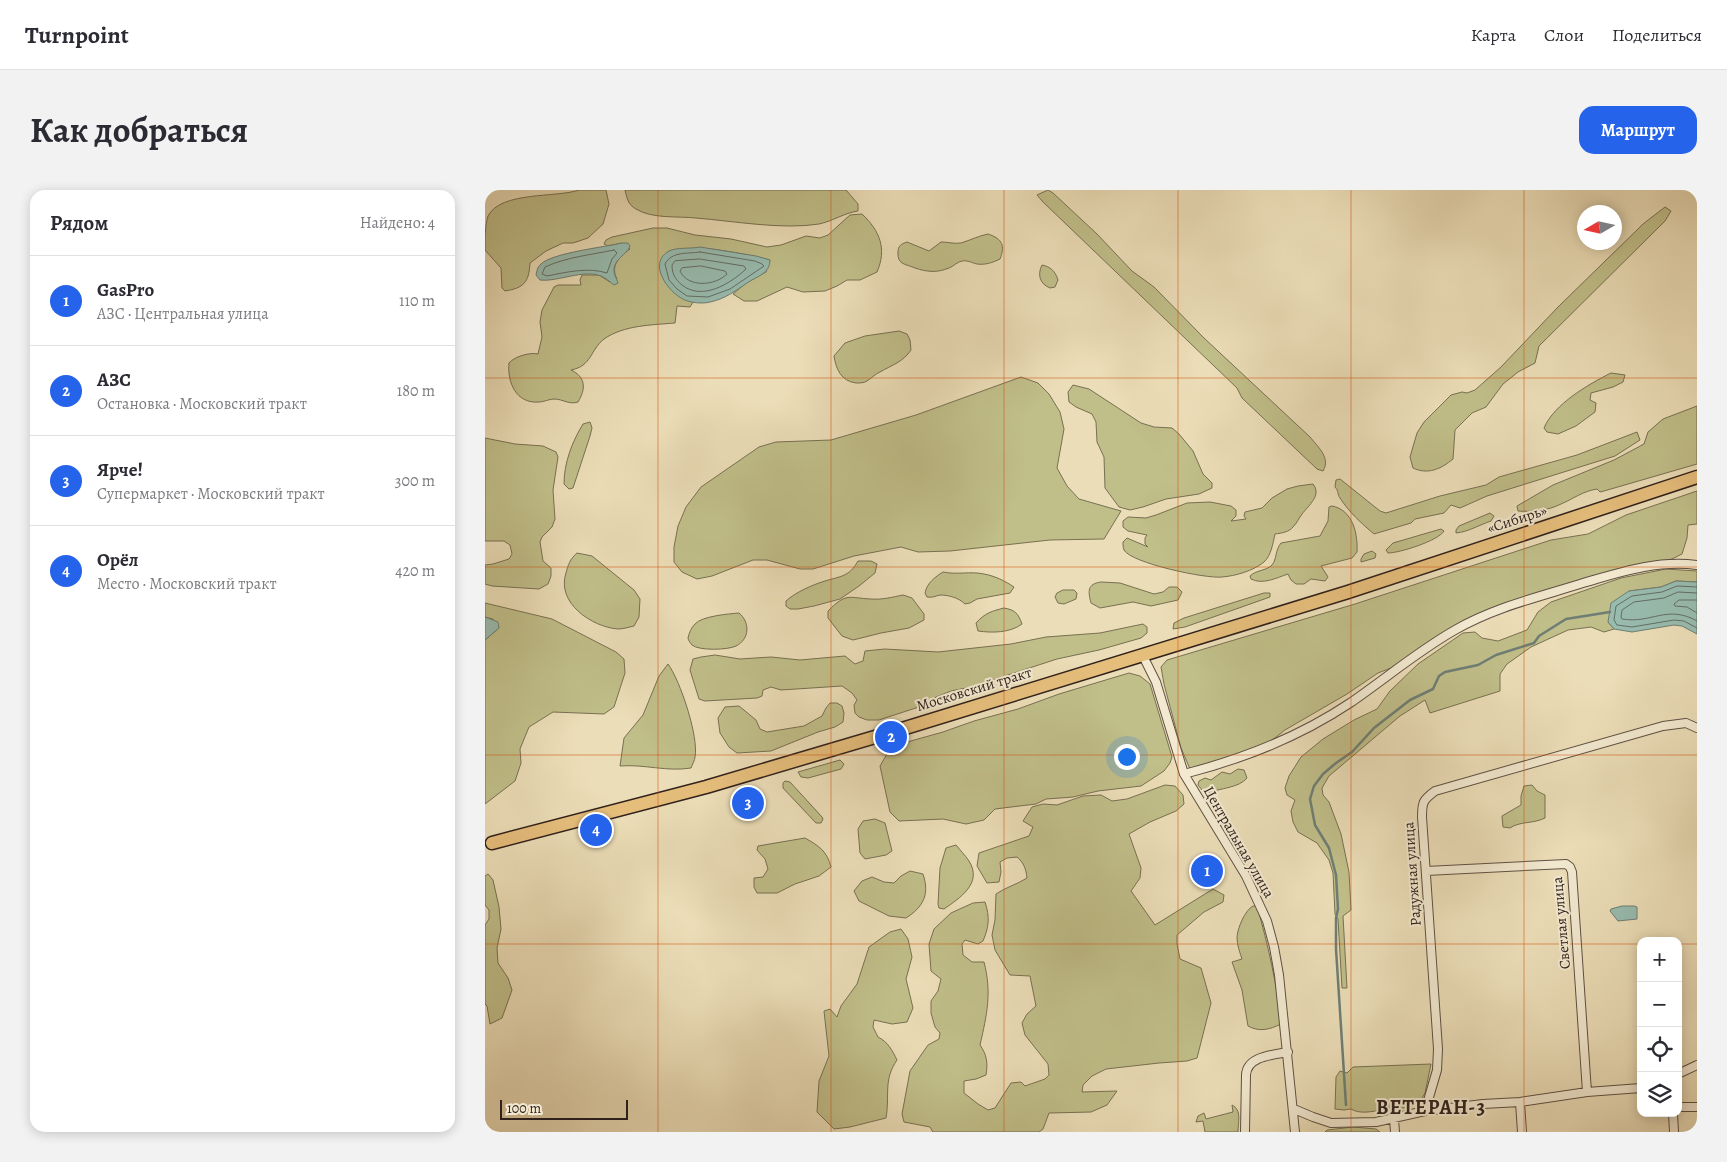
<!DOCTYPE html>
<html lang="ru">
<head>
<meta charset="utf-8">
<style>
	body { margin:0; font-family:Alegreya,serif; background:#f2f2f3; color:#2b2b33 }
	.controls { position:absolute; right:15px; bottom:15px; display:grid; overflow:hidden; border-radius:10px; box-shadow:0 2px 12px #0003 }
	.controls button { width:45px; height:45px; display:grid; place-items:center; padding:0; border:0; border-bottom:1px solid #e1e1e2; background:#fff; color:#2b2b33; font:25px sans-serif }
	.compass { position:absolute; left:1092px; top:15px; width:45px; height:45px; border-radius:50%; background:#fff; box-shadow:0 2px 12px #0003; rotate:261deg }
	.scale { position:absolute; left:15px; bottom:12px; width:128px; box-sizing:border-box; padding-left:5px; border:2px solid #30211c; border-top:0; font-size:14px; line-height:18px; white-space:nowrap; color:#30211c; -webkit-text-stroke:4px #f2e9d0; paint-order:stroke }
	.you { position:absolute; left:641px; top:566px; width:18px; height:18px; margin:-12px; border:4px solid #fff; border-radius:50%; background:#1a73e8; box-shadow:0 0 0 8px #1a73e833 }
	.badge { display:grid; place-items:center; width:32px; height:32px; border-radius:50%; background:#2563eb; color:#fff; font-size:16px; font-weight:700 }
	.pin { position:absolute; translate:-50% -50%; border:2px solid #fff; box-shadow:0 1px 5px #0006 }
	.list { margin:0; padding:0; list-style:none }
	h2 { display:flex; justify-content:space-between; align-items:center; height:65px; margin:0; padding:0 20px; font-size:21px }
	h2 small { font-size:16px; font-weight:400; color:#7c7c81 }
	.list li { display:grid; grid-template-columns:32px 1fr auto; gap:15px; align-items:center; box-sizing:border-box; height:90px; padding:0 20px; border-top:1px solid #e1e1e2 }
	.list b { display:block; font-size:19px; white-space:nowrap }
	.list p { margin:0; font-size:16px; white-space:nowrap; color:#7c7c81 }
	.list em { font-size:16px; font-style:normal; color:#7c7c81 }
	.icon { flex:none; width:28px; height:28px; fill:none; stroke:currentColor; stroke-width:2; stroke-linecap:round; stroke-linejoin:round }
	.map { position:relative; flex:none; width:1212px; height:942px; overflow:hidden; border-radius:15px }
	header { display:flex; align-items:center; gap:30px; box-sizing:border-box; height:70px; padding:0 25px; background:#fff; border-bottom:1px solid #e1e1e2 }
	header strong { font-size:24px }
	nav { display:flex; gap:28px; margin-inline-start:auto; font-size:18px }
	.intro { display:flex; align-items:center; justify-content:space-between; box-sizing:border-box; height:120px; padding:0 30px }
	h1 { margin:0; font-size:35px }
	.button { padding:12px 22px; border-radius:15px; background:#2563eb; color:#fff; font-size:18px; font-weight:700 }
	main { display:flex; gap:30px; padding:0 30px }
	aside { flex:1; background:#fff; border-radius:15px; box-shadow:0 2px 12px #0003 }
	.map>svg:first-child { display:block }
	.green { fill:#c0be89; stroke:#787052 }
	.water { fill:#98bcaf; stroke:#6e7e74 }
	.lines { fill:none; stroke-linecap:round; stroke-linejoin:round }
	.shore { stroke:#646e66; stroke-width:1 }
	.stream { stroke:#6e7e74; stroke-width:2.5 }
	.minor-casing { stroke:#5f5043; stroke-width:10 }
	.trunk-casing { stroke:#30211c; stroke-width:15 }
	.minor { stroke:#f2e9d0; stroke-width:8 }
	.trunk { stroke:#e6be7c; stroke-width:12 }
	.grid { fill:none; stroke:#d6530e; stroke-width:1; stroke-opacity:0.55 }
	.labels { text-anchor:middle; stroke-width:4; stroke-linejoin:round; paint-order:stroke }
	.street-label { font-size:15px; fill:#30211c; stroke:#f2e9d0 }
	.district-label { font-size:20px; font-weight:bold; letter-spacing:1px; fill:#30211c; stroke:#f2e9d0 }
</style>
</head>
<body>
<header>
<strong>Turnpoint</strong>
<nav><a>Карта</a><a>Слои</a><a>Поделиться</a></nav>
</header>
<div class="intro"><h1>Как добраться</h1><a class="button">Маршрут</a></div>
<main>
<aside>
<h2>Рядом<small>Найдено: 4</small></h2>
<ul class="list">
<li><span class="badge">1</span><div><b>GasPro</b><p>АЗС · Центральная улица</p></div><em>110 m</em></li>
<li><span class="badge">2</span><div><b>АЗС</b><p>Остановка · Московский тракт</p></div><em>180 m</em></li>
<li><span class="badge">3</span><div><b>Ярче!</b><p>Супермаркет · Московский тракт</p></div><em>300 m</em></li>
<li><span class="badge">4</span><div><b>Орёл</b><p>Место · Московский тракт</p></div><em>420 m</em></li>
</ul>
</aside>
<div class="map">
<svg width="1212" height="942" viewBox="0 0 1212 942">
	<rect width="100%" height="100%" fill="#ebddb7"/>
	<filter id="stains"><feTurbulence type="fractalNoise" baseFrequency=".004" numOctaves="4"/><feColorMatrix values="0 0 0 0 .2 0 0 0 0 .09 0 0 0 0 .02 0 0 0 .5 -.17"/></filter>
	<radialGradient id="worn" r=".72"><stop offset=".6" stop-color="#630" stop-opacity="0"/><stop offset="1" stop-color="#630" stop-opacity=".3"/></radialGradient>
	<path class="green" d="M94 0H121L124 14 118 34 103 48 88 53H78L61 61 45 73C44 92 39 98 20 101L17 98 16 78 0 60C0 50 0 35 3 26 16 1 71 8 94 0Z
		M140 0H361L373 14V21C359 23 348 31 334 34 298 40 248 31 211 28 192 26 167 29 151 19 143 15 142 8 140 0Z
		M563 0 568 3 612 44 647 81 669 97 719 148 825 247C833 257 846 268 838 281L832 279 757 208 752 198 558 12 552 5Z
		M1180 17 1186 21 1180 31 1054 156 1050 173 1033 182 1018 194 1001 217 987 223 970 240 968 269C956 279 943 285 928 278L925 267 932 243 939 232 966 205 977 202 982 203 990 200 1016 177 1073 117 1158 34Z
		M377 24C395 41 402 59 392 82L375 90H362L352 96 340 101 318 102 302 97 272 111H259L248 104 261 93 281 82 285 70C271 66 216 55 204 59 194 63 184 72 175 78 178 94 192 108 208 112L205 117 192 116 190 133C167 135 139 135 119 149 105 160 107 176 86 180 101 187 101 199 93 212 84 215 78 209 69 209 64 209 59 212 54 212 31 214 22 192 24 173 29 167 44 162 53 164L57 147 55 132 57 120 69 97 73 95H96L95 90 97 85H114L125 92 132 89C125 76 134 67 145 59L137 53 123 56 119 54 121 50 127 47 168 38H182L210 45 246 49 282 57 296 55 321 46 335 48 343 45 365 25Z
		M503 44C518 49 520 56 515 69 507 73 500 75 492 74 487 73 483 70 477 71 472 72 469 76 464 78 452 83 442 82 430 78 421 74 412 75 413 62 413 56 416 54 422 52L444 61 456 52C463 52 469 54 476 53 486 50 493 46 503 44Z
		M557 75C566 77 570 81 573 90L570 97 565 98C555 94 552 85 557 75Z
		M414 141 422 144 425 150 426 160C418 172 407 175 395 182 390 184 387 188 382 191 379 193 375 193 371 193 356 191 351 179 349 166L360 153 380 146Z
		M1126 183 1140 185 1138 192 1128 197 1106 203 1105 210 1111 213 1110 222 1091 236 1073 244 1062 242 1059 238C1069 214 1104 194 1126 183Z
		M536 187 553 193 564 204 575 222 579 239 572 278 582 296 594 309 636 321 619 349 565 350 465 361 433 362 416 357 369 366 328 379H315L282 370H268L227 386 212 389 197 382 189 372V357L193 336 201 317 216 297 274 257 291 252 346 250 431 225Z
		M588 195 604 199 656 233 669 237 687 238 694 244 708 261 718 284 727 293V298L714 304 681 309 658 317 645 320 634 317 620 298 619 267 612 252 611 232 607 224 591 217 584 212 583 202Z
		M1212 216V274L1119 301 1115 302 1112 299C1098 301 1088 309 1076 314 1062 321 1048 322 1033 321L1032 316 1068 295 1129 270 1159 254 1163 242 1178 229Z
		M105 232 107 238 105 246 88 298 84 299 79 294C79 273 87 252 98 234Z
		M1152 242 1155 250 1130 266 1002 306 975 318 966 315 959 323 930 329 926 333 889 344C876 333 864 322 855 308 852 304 854 301 850 297L851 290 855 289 895 321 901 323 955 306 1001 295 1014 287 1092 265Z
		M0 248 30 254 58 256 71 262 73 267 68 300 70 329 67 337 57 347 55 352 58 371 66 378V386L63 394 54 399 7 396 0 394V375L8 374 24 369 27 364 25 355 19 351H0Z
		M828 294C837 305 824 315 817 324 814 328 812 333 808 337 804 342 797 343 790 344 788 353 786 366 779 372 768 381 750 386 737 387 721 389 646 373 639 360 638 357 638 355 638 352L642 348 663 357 660 354V348L662 345 643 341 638 337V331L643 327 661 328 671 325 702 313 725 312 746 316 751 320V326L746 331 761 329 759 326 760 322 777 318 787 308 802 299 813 296Z
		M1212 301V334L1203 335 1202 348 1197 364 1187 369 1142 380 995 428 906 478 893 483 862 504 800 540 781 555 746 572 705 579 696 558 679 494 676 477 682 470 870 414 1066 350 1103 344 1141 325Z
		M847 316C868 320 873 344 872 362L867 368 836 376 843 387 840 391 826 389 819 394H811L806 390 803 384C791 388 778 395 766 389L765 386C771 380 781 381 787 375 792 369 790 360 796 353L835 346 843 331 844 317Z
		M1005 323 1009 326 1006 331C994 335 983 342 971 343V340L974 336Z
		M956 339 959 341C953 351 914 363 903 363L901 360 908 353Z
		M887 361 891 364 890 368 876 372V369L879 364Z
		M92 363 107 366 149 400 155 409 154 427 149 436C144 437 138 439 133 439 107 437 71 413 81 383 83 375 85 369 92 363Z
		M373 371H386L392 374 390 383 374 396 355 409 329 416 313 419H305L301 416V411C311 402 327 395 340 391 356 386 364 387 373 371Z
		M1181 379 1212 381V392L1191 391 1176 397 1144 401 1123 432 1129 439 1119 442 1106 437 1083 440 1046 457 1022 474 1015 484V501L945 523 940 510 915 526 844 586 837 598 838 605 844 612 856 644 864 682 866 720 858 726 862 798H857L853 729 850 724 848 683 844 670 832 653 813 642 808 632 806 621 810 610 802 605 800 598 804 586 816 567 838 549 869 530 892 519 905 501 933 474 978 443 990 442 997 448 1013 451 1042 440 1053 422 1066 412 1136 388Z
		M458 382C472 385 485 381 499 384 510 386 520 391 529 397L525 403 492 409 485 413 480 414C474 408 464 405 455 405 450 406 448 408 442 407L440 403C442 393 450 387 458 382Z
		M616 392 635 393 669 404 678 402 684 397H692L697 402 693 410 666 416 648 412 615 418 606 413C603 401 602 394 616 392Z
		M578 400H589L592 403 591 409 579 414 573 413 570 407 572 403Z
		M779 403H785V407L700 437 688 439 689 433 699 428Z
		M418 405 427 408 439 424V430L424 438 396 443 368 450 357 446 343 428V421C362 402 363 408 386 409 397 410 408 407 418 405Z
		M0 413 67 429 131 462 139 469 140 483 129 517 119 524 68 522 44 537 35 559 36 573 30 591 0 614V450L14 438 8 429 0 427Z
		M519 418C530 420 533 423 537 434 525 443 507 443 493 441L491 433C500 423 507 421 519 418Z
		M254 423C265 432 265 449 251 456 243 460 214 461 207 455 206 454 203 450 203 448 204 443 206 438 210 434 217 426 243 424 254 423Z
		M658 434 662 437V443L656 448 614 460 572 469 486 497 466 501 451 507 443 514 394 530H382L374 527 370 523 369 515 372 510 367 503 357 496 296 500 286 497 278 500 277 506 272 508 220 511 214 509 205 480 208 469 216 467 230 465 255 469 286 467 315 470 360 466 370 474 378 471 380 461 400 459 453 462 526 454 561 447 615 443Z
		M183 474C195 490 214 547 210 567 210 570 207 575 206 578 182 582 159 574 135 576L139 548 158 525 174 486Z
		M644 483 655 486 665 494 687 567 685 573 679 581 656 596 613 601 588 607 561 609 551 614 510 619 499 630 481 634 458 629 414 631 405 622 395 576 402 564 415 554 458 542 489 531 533 519 574 504Z
		M345 513H352L357 516 359 523 358 532 350 537 333 542 286 561 252 563 244 557 235 543 233 528 240 517 254 516 271 530 275 539 282 542 319 536 337 526 341 518Z
		M355 570 359 574 356 579 323 588 316 587 313 582Z
		M753 579 759 580 762 588C754 598 735 598 723 603L717 600 713 595 714 591 720 588 726 590 737 582 745 584Z
		M300 591 305 592 337 627 338 629 336 633H331L298 598V593Z
		M680 595 690 596 698 605 699 614 691 621 665 632 644 644 656 678 655 688 646 701 670 735 728 699 739 705 738 712 719 722 692 745V754L695 769 716 778 726 813 712 868 702 871 674 873 621 879 607 886 598 895 597 902 632 901 622 915 606 922 564 923 558 939 554 942H448L445 937 419 932 417 924 425 881 443 855 454 849 455 843 450 837 446 823V811L453 801 456 789 446 781 444 754 449 739 466 723 488 713 500 712C505 727 504 737 498 751L493 754 480 750 477 754 478 765 487 772H499C507 803 502 824 495 855 502 865 503 873 501 885L491 889 479 891V903L493 914 503 920 510 918 526 893 536 892 540 896 560 889 564 885 563 874 540 845 537 833 542 824 551 816 545 786 525 785 510 760 507 745 510 730 511 704C521 697 531 695 542 688 541 679 539 673 532 667L522 668 515 672 516 682 514 692 502 693 492 676 494 663 544 646 548 637 538 631 547 617 558 614 572 615 598 606 616 605 627 611 642 609Z
		M1047 595 1052 601 1060 605V628C1048 634 1035 631 1025 638L1018 637 1017 626 1036 615V606L1039 596Z
		M390 629 400 633 407 661 401 665 380 669 375 663 373 639 378 631Z
		M320 648C334 656 342 661 346 677L334 686 310 694 292 703H272L269 697V688L278 687 283 679 280 669 272 660 273 656Z
		M471 655C475 660 480 665 484 671 498 693 475 708 459 719L454 718 453 714 455 678 461 658Z
		M425 681 438 684C445 705 438 717 421 728L404 726 374 711 369 701 377 691 387 687 399 692 409 693 416 686Z
		M3 684 8 690 14 717 16 739 12 758 13 773 23 788 27 800 17 828 5 834 2 816 0 814V735L4 729V720L0 715V686Z
		M768 716H772C783 755 792 794 796 834 784 840 774 842 763 836L757 800 747 772 757 769C755 763 752 755 752 748 752 739 760 720 768 716Z
		M416 739 423 749 427 767 421 789 428 818 422 832 407 834 389 830 388 837 393 847C403 852 407 860 412 870 398 890 405 905 401 928L365 937 349 939 332 922 334 891 344 866 339 821 345 819 352 827 356 816 372 794 384 757 405 742Z
		M946 874 940 903 934 914 914 919 904 918 903 914 895 916 896 920C886 922 874 924 866 919L859 920 850 919 851 887 855 881 862 883 868 877Z
		M747 915C757 920 753 932 753 942H720L718 931 711 932 713 926 719 923 721 929 748 922Z
		M868 937 891 939 895 942H840L842 940Z"/>
	<path class="water" d="M137 53H143L145 56C142 65 128 69 129 81 129 85 132 89 133 93L129 95C125 92 121 88 116 86 98 79 73 92 55 90L51 85C52 81 52 77 56 74 67 63 120 57 137 53Z
		M215 57 271 66 285 70C285 84 272 86 262 93 250 101 240 109 225 112 218 114 205 113 198 109 183 102 162 73 184 61 192 57 206 59 215 57Z
		M1191 391 1212 392V444L1197 436 1189 435 1147 442 1129 439 1123 432 1126 413 1144 401 1176 397Z
		M0 427 13 432 14 438 0 450Z
		M1137 716H1149L1152 717V729L1133 731 1125 721 1126 719Z"/>
	<g class="lines">
		<path class="shore" d="M129 60 132 63 127 69 122 83C103 77 82 82 62 86L57 84 60 77C82 67 105 65 129 60Z
			M215 62 270 71 277 74 279 76 245 99 223 107 202 106 192 99 184 90 180 74C187 61 202 64 215 62Z
			M215 69 259 76 261 79C245 94 217 111 197 95 190 89 187 84 187 75L190 71Z
			M216 76 240 81 242 84C230 96 203 98 195 81L197 78Z
			M1212 397 1192 396 1177 402 1147 406 1131 416 1129 430 1132 435 1147 437 1189 430 1199 431 1212 438
			M1212 403 1193 402 1179 408 1149 412 1137 420 1136 427 1137 429C1167 434 1182 414 1212 431
			M1212 410H1194L1189 414 1190 416 1202 417 1212 423"/>
		<path class="stream" d="M861 915 851 759V728L853 719 851 685 844 658 830 635 825 609 829 596 838 584 851 573 867 562 889 538 925 510 948 499 954 486 960 482 993 475 1011 465 1049 453 1054 446 1081 429 1125 422"/>
		<defs>
			<path id="minor" d="M657 464 671 492 699 584 761 686 782 731 789 757 794 785 810 942
				M699 584C758 569 814 547 865 513 900 489 933 461 970 440 1010 417 1054 407 1098 393 1136 382 1172 370 1212 375
				M941 681 1081 674 1085 677 1087 682 1102 902
				M1193 884 1212 875
				M1035 912 1037 942
				M1193 917H1212
				M809 919 828 927 846 933 891 932 940 921 998 914 1035 912 1102 902 1156 898
				M940 921 952 880 953 859 937 627C937 612 938 610 950 601L1178 536 1201 533 1212 538
				M1188 923 1189 942
				M909 929 910 942
				M760 942 761 885C762 866 788 865 803 862"/>
			<path id="trunk" d="M7 653 221 597 417 539 863 402 1212 287"/>
		</defs>
		<use href="#minor" class="minor-casing"/>
		<use href="#trunk" class="trunk-casing"/>
		<use href="#minor" class="minor"/>
		<use href="#trunk" class="trunk"/>
	</g>
	<path class="grid" d="M173 0V942M346 0V942M519 0V942M693 0V942M866 0V942M1039 0V942M0 188H1212M0 377H1212M0 565H1212M0 754H1156M1193 754H1212"/>
	<g class="labels">
		<g class="street-label">
			<text transform="translate(1032 329) rotate(-18)" y="5">«Сибирь»</text>
			<text transform="translate(489 499) rotate(-17)" y="5">Московский тракт</text>
			<text transform="translate(754 652) rotate(60)" y="5">Центральная улица</text>
			<text transform="translate(927 684) rotate(-94)" y="5">Радужная улица</text>
			<text transform="translate(1076 733) rotate(-95)" y="5">Светлая улица</text>
		</g>
		<g class="district-label">
			<text x="946" y="924">ВЕТЕРАН-3</text>
		</g>
	</g>
	<rect width="100%" height="100%" filter="url(#stains)"/>
	<rect width="100%" height="100%" fill="url(#worn)"/>
</svg>
<div class="controls">
<button>+</button>
<button>−</button>
<button><svg class="icon" aria-label="locate" viewBox="0 0 24 24"><circle cx="12" cy="12" r="6"/><path d="M12 2v4M12 18v4M2 12h4M18 12h4"/></svg></button>
<button><svg class="icon" aria-label="layers" viewBox="0 0 24 24"><path d="M12 4l9 5-9 5-9-5zM3 14l9 5 9-5"/></svg></button>
</div>
<svg class="compass" viewBox="-18 -18 36 36"><path d="M0-13l5 13h-10z" fill="#e53935"/><path d="M0 13l5-13h-10z" fill="#7c7c81"/></svg>
<div class="scale">100 m</div>
<div class="you"></div>
<div class="pin badge" style="left:722px;top:681px">1</div>
<div class="pin badge" style="left:406px;top:547px">2</div>
<div class="pin badge" style="left:263px;top:613px">3</div>
<div class="pin badge" style="left:111px;top:640px">4</div>
</div>
</main>
</body>
</html>
